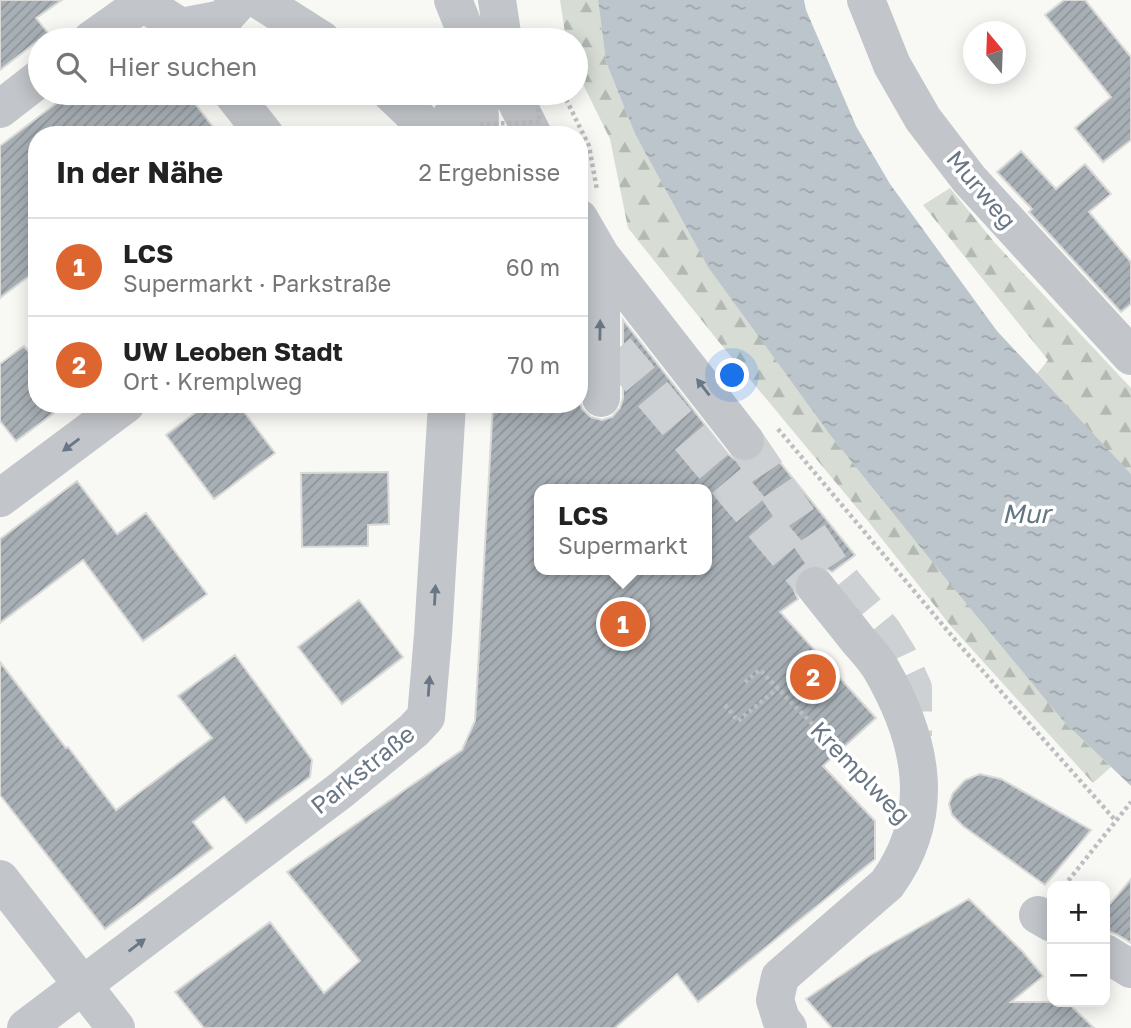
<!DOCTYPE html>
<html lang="de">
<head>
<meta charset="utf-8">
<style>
	body { margin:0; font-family:"Golos Text",sans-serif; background:#f6f6f6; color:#222 }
	.controls { position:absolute; right:21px; bottom:21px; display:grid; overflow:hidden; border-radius:14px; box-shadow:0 4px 18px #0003 }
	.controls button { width:63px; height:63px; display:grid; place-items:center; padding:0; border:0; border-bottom:2px solid #e0e0e0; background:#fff; color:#222; font:35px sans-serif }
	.compass { position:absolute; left:963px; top:21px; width:63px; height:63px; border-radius:50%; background:#fff; box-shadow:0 4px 18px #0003; rotate:341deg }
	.you { position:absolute; left:733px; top:376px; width:24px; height:24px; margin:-18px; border:5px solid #fff; border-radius:50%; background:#1a73e8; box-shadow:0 0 0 10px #1a73e833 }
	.badge { display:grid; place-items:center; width:46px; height:46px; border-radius:50%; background:#dd6630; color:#fff; font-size:23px; font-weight:700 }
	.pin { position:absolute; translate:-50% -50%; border:4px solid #fff; box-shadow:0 2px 7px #0006 }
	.popup { position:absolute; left:534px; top:484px; width:178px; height:91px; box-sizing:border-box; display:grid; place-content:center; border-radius:14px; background:#fff; filter:drop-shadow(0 2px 5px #0005); font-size:23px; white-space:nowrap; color:#767676 }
	.popup b { font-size:26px; color:#222 }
	.popup::after { content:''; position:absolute; left:50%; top:100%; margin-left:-14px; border:14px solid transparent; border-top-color:#fff }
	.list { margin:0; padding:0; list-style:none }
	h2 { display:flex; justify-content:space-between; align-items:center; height:91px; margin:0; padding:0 28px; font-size:30px }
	h2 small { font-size:23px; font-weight:400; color:#767676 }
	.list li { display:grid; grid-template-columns:46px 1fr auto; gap:21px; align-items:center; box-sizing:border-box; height:98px; padding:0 28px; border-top:2px solid #e0e0e0 }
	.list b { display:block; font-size:26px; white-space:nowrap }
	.list p { margin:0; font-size:23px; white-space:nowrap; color:#767676 }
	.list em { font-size:23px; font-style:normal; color:#767676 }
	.icon { flex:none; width:38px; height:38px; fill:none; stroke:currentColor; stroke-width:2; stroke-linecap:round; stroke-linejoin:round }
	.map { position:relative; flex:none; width:1131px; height:1028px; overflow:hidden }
	.search { position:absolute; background:#fff; box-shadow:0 4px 18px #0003; left:28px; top:28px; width:560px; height:77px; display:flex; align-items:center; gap:18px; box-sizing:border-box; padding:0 24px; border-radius:38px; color:#767676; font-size:26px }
	.panel { position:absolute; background:#fff; box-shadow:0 4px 18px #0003; left:28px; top:126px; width:560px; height:287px; border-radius:28px }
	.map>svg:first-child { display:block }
	.forest { fill:url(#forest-firs) }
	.water { fill:url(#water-ripples) }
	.building { fill:url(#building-hatch); stroke:#d9dad8; stroke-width:2; fill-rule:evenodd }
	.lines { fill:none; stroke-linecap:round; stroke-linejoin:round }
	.minor-tunnel { stroke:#cdd1d3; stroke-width:38; stroke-dasharray:38 19; stroke-linecap:butt }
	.path { stroke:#bcbec1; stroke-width:4.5; stroke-dasharray:3.5 3.5; stroke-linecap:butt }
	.minor { stroke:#c2c5c9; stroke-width:38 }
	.path-bridge { stroke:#bcbec1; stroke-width:4.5; stroke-dasharray:3.5 3.5; stroke-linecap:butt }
	.oneway { fill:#687685 }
	.labels { text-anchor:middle; stroke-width:7; stroke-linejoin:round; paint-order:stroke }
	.street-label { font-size:24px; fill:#687685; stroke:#fff }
	.water-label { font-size:26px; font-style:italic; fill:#647781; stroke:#fff }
</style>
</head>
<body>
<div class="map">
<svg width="1131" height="1028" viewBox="0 0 1131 1028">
	<defs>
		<pattern id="forest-firs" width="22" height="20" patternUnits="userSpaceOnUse" patternTransform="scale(1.75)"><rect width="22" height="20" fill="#d7ddd5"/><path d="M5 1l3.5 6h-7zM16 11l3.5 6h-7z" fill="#b2b8b2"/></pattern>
		<pattern id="water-ripples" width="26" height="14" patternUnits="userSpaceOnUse" patternTransform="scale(1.75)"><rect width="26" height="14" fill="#bcc5cb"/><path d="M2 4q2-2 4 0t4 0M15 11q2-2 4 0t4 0" fill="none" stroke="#9da5aa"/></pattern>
		<pattern id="building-hatch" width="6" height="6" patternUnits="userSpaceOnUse" patternTransform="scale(1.75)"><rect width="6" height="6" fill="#a8b0b6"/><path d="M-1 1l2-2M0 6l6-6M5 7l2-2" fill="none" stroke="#8d949a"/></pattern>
	</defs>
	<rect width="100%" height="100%" fill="#f8f8f5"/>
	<path class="forest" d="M560 0H598L606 62 635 134 708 266 830 435 1064 722 1111 767 1093 783 950 625 867 520 723 347 628 228 610 139 576 70V40H566Z
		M950 188 995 243 1131 388V474L1036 375 1048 360 923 205Z"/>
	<path class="water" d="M598 0H804L806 10 856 126 890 184 997 331 1131 474V786L1064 722 947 580 830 435 708 267 635 134 606 62Z"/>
	<path class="building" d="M0 0H62L36 18 48 33 0 70Z
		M1064 0H1085L1131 57V140L1103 162 1075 128 1111 97 1045 15Z
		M70 93H187L219 135H37V270L0 298V146Z
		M1021 151 1056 189 1085 164 1111 194 1089 212 1131 262V304L1121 312 1029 212 1032 209 997 172Z
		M623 320 728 454 737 461 749 462 759 458 766 445 855 555 832 572 822 566 813 564 802 568 795 578 794 590 798 599 780 612 876 718 823 766 875 821V859L698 1002 677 974 615 1028H204L175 992 270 922 324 993 360 961 287 872 462 750 475 721 493 404H579V399L582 409 591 417 602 420 612 417 620 408 623 398ZM539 489H707V570H539Z
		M24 346 37 362V404H66L16 441 0 421V364Z
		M207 404H238L275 453 214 499 166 435Z
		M388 472 389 524 368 525V546L302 547 301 473Z
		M77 481 117 534 146 513 207 594 143 641 83 560 0 623V539Z
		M359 600 403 657 342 704 298 647Z
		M235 655 312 760 310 777 246 823 224 797 193 822 213 848 105 929 0 795V662L66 748 68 747 116 810 212 738 178 696Z
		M980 774 1001 779 1091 830 1045 885 963 826 952 815 949 804 953 793 965 780Z
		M1131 879V943L1116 934 1105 931V910Z
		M969 899 1023 952 1043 976 1011 1002H1067L1094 1028H832L806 999 871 955Z"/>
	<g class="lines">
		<path class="minor-tunnel" d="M579 307 815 586
			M745 441 833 571 883 632 898 656 913 688V736"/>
		<path class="path" d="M563 93 589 146 597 190
			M778 429 957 642 1116 821
			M745 682 760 670 884 798
			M725 705 738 721 778 688
			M1064 886 1131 802"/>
		<path class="minor" d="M142 0 143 3 181 27 191 40
			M259 0 322 40
			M453 0 469 40
			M497 0 503 40
			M866 0 892 65 923 119 969 179 1131 356
			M181 27 223 19 240 0
			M91 40 143 3
			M232 93 265 135
			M391 93 430 130
			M512 93 533 135
			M0 109 40 78
			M442 135 457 106 459 93
			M478 135 480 124 479 93
			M579 218 601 256V398
			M601 256 745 441
			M0 498 126 404
			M0 879 116 1028
			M1038 915 1052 923
			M1105 953 1131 969
			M26 1028 341 790 414 730 426 717 433 635 447 404
			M788 1028 781 1019 775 1000 780 977 887 884C938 814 922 740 881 669 875 659 866 649 858 640 844 622 829 604 815 586"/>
		<path class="path-bridge" d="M480 124 540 122 536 93"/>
	</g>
	<defs><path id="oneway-solid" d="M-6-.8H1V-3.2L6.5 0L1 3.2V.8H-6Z" transform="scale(1.75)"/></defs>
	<g class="oneway">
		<use href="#oneway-solid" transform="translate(600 330) rotate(-89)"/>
		<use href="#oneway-solid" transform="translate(703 387) rotate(-128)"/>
		<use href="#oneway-solid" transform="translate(71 445) rotate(143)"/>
		<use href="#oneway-solid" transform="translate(435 595) rotate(-87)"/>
		<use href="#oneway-solid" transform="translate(429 686) rotate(-86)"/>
		<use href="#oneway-solid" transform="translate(137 945) rotate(-37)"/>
	</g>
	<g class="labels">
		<g class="street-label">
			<text transform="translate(981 190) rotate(50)" y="8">Murweg</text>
			<text transform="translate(363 770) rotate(-39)" y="8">Parkstraße</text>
			<text transform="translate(860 773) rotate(46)" y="8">Kremplweg</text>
		</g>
		<g class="water-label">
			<text x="1026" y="523">Mur</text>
		</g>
	</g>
</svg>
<div class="controls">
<button>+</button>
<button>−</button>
</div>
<svg class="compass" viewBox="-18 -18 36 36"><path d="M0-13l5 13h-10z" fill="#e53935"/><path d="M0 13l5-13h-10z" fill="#767676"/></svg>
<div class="you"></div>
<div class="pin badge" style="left:623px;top:624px">1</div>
<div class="popup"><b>LCS</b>Supermarkt</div>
<div class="pin badge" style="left:813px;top:677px">2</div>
<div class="search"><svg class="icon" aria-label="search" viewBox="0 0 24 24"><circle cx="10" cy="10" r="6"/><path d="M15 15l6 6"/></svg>Hier suchen</div>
<section class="panel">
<h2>In der Nähe<small>2 Ergebnisse</small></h2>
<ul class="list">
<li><span class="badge">1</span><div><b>LCS</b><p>Supermarkt · Parkstraße</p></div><em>60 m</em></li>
<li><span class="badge">2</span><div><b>UW Leoben Stadt</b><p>Ort · Kremplweg</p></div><em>70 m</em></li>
</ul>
</section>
</div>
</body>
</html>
